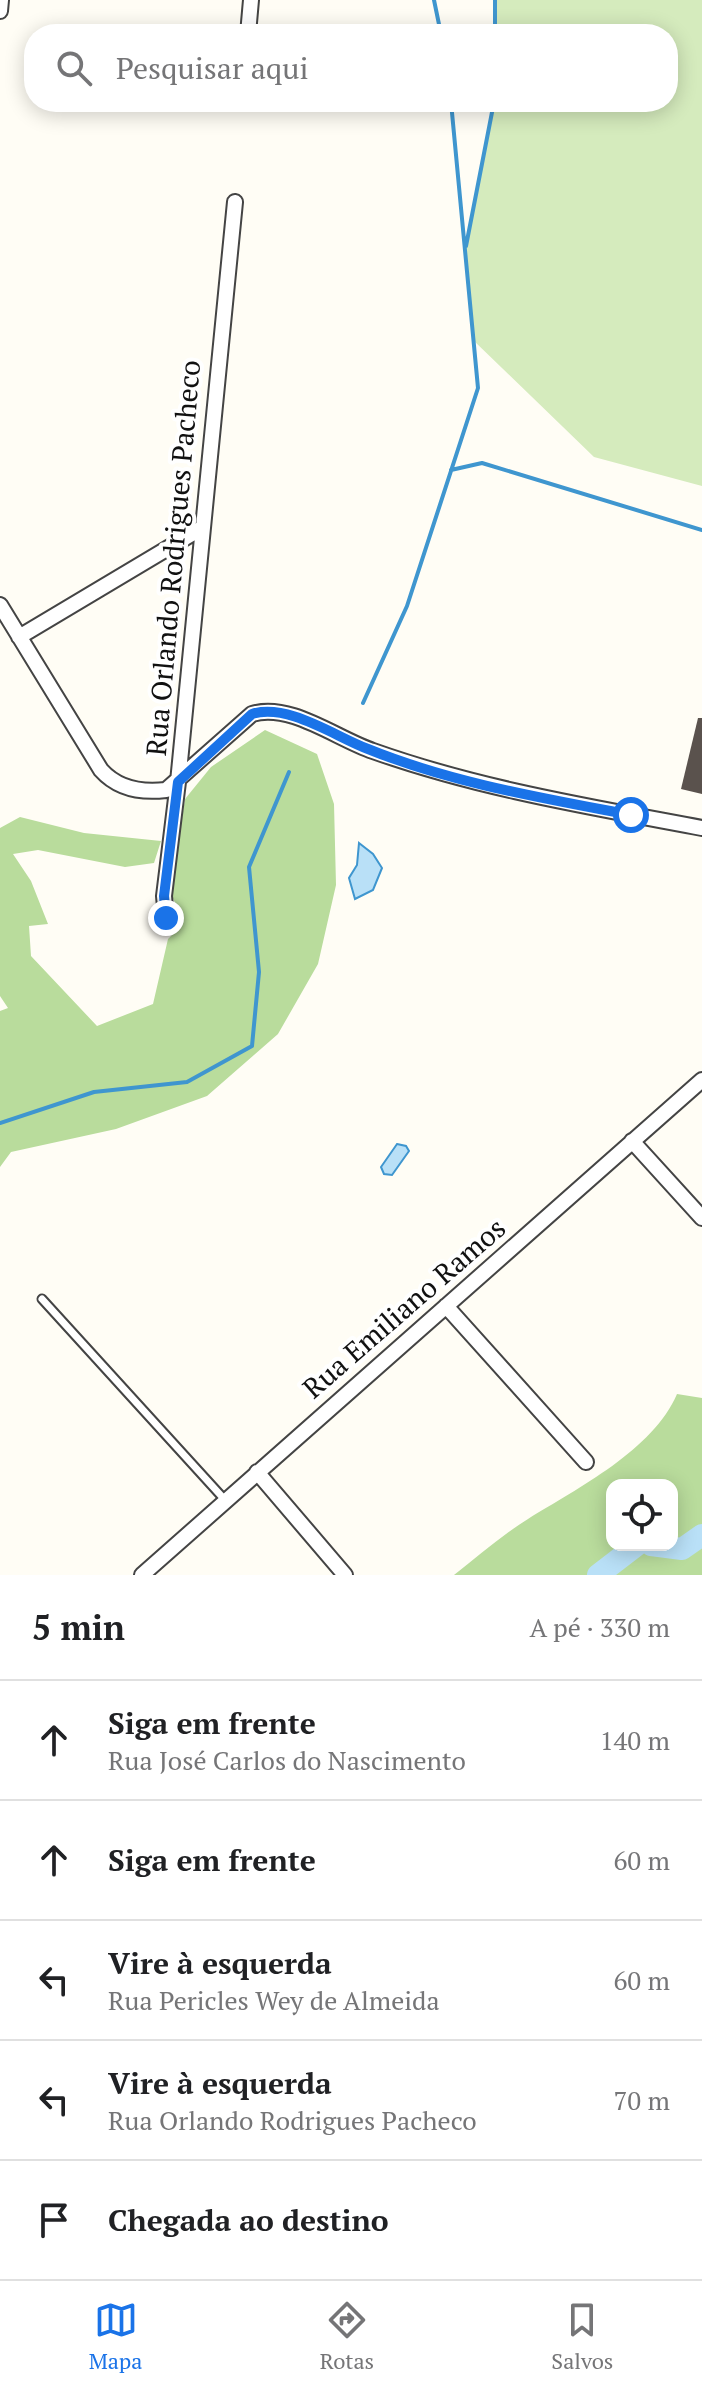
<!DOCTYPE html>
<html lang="pt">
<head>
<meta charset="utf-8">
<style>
	body { margin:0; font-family:"PT Serif",serif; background:#f2f2f2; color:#202124 }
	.controls { position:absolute; right:24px; bottom:24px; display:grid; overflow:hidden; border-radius:16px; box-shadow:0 4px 20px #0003 }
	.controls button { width:72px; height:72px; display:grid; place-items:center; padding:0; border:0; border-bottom:2px solid #e0e0e0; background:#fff; color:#202124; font:40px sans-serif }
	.stop { position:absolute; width:24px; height:24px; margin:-18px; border:6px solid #1a73e8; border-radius:50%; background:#fff }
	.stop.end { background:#1a73e8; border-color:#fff; box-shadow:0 2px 8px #0008 }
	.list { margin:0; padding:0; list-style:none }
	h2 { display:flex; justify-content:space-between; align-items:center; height:104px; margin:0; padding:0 32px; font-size:34px }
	h2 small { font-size:26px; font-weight:400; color:#757577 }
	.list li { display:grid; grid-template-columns:52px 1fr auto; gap:24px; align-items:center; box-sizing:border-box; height:120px; padding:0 32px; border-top:2px solid #e0e0e0 }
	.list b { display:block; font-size:30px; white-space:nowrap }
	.list p { margin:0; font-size:26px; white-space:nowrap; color:#757577 }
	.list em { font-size:26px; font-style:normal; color:#757577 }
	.icon { flex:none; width:44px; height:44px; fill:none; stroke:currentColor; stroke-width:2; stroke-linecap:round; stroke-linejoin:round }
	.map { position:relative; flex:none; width:702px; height:1575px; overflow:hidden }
	.search { position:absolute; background:#fff; box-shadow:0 4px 20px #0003; left:24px; right:24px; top:24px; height:88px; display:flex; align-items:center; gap:20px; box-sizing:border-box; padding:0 28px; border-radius:32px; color:#757577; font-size:30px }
	.sheet { height:704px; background:#fff }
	nav { display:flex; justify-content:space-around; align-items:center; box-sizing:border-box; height:112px; border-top:2px solid #e0e0e0; background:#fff; font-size:22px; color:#757577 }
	nav a { display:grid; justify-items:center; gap:4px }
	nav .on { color:#1a73e8 }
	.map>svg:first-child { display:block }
	.green { fill:#d5ebbd }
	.forest { fill:#b9dc9c; fill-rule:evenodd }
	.water { fill:#b9e0f7; stroke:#3f96cf; stroke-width:2 }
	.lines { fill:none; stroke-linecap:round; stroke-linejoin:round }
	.stream { stroke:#3f96cf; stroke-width:4 }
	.river { stroke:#b9e0f7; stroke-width:22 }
	.building { fill:#5a524d }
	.service-casing { stroke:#444; stroke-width:11 }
	.minor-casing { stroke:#444; stroke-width:18 }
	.service { stroke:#fff; stroke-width:7 }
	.minor { stroke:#fff; stroke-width:14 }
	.route { stroke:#1a73e8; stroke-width:10 }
	.labels { text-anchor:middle; stroke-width:8; stroke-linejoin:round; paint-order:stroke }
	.street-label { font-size:28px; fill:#111; stroke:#fff }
</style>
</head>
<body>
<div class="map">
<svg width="702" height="1575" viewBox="0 0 702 1575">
	<rect width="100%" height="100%" fill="#fffdf5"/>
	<path class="green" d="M495 0H702V486L594 457 473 340 465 252 494 102H668V34H495Z"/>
	<path class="forest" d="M265 730 317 754 334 804 336 885 318 964 278 1034 207 1096 116 1129 11 1152 0 1167V1011L8 1008 0 996V828L20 817 84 833 161 841 154 863 125 867 38 850 13 854 31 881 48 924 29 926 31 956 97 1026 153 1004 168 939 179 928 180 912 170 893 185 799 211 767Z
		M677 1394 702 1398V1575H454C478 1556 502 1535 528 1519 578 1488 653 1450 677 1394ZM612 1485H672V1545H612Z"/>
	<path class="water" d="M359 843 373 854 382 868 373 890 355 899 349 878 357 865Z
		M397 1144 406 1146 409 1151 392 1175 384 1174 381 1167Z"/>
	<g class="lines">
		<path class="stream" d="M434 0 441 34
			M495 0V34
			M466 246 494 102
			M451 470 482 463 702 530
			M363 703 407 606 478 388 451 102
			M0 1123 94 1092 187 1082 252 1046 259 972 249 867 289 772"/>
		<path class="river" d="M651 1545 682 1549 702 1535
			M598 1575 637 1545"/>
	</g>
	<path class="building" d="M698 718H702V794L681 789Z"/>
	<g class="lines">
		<defs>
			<path id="service" d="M42 1299 225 1500"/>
			<path id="minor" d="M0 11 1 0
				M248 34 251 0
				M242 103V102
				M0 605 101 770C118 789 141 793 166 790L252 714C290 702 337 739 373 751 480 789 591 807 702 828
				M19 637 200 529
				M166 918 164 896 178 782 235 202
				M632 1141 702 1218
				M446 1306 586 1462
				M257 1472 345 1575
				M142 1575 702 1080"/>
		</defs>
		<use href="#service" class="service-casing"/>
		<use href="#minor" class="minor-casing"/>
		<use href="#service" class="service"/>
		<use href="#minor" class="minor"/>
	</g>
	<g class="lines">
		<path class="route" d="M166 918 164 896 178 782 252 714C288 703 334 736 368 749 452 783 542 798 631 815"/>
	</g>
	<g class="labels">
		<g class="street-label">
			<text transform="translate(173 558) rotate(-85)" y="10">Rua Orlando Rodrigues Pacheco</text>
			<text transform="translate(404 1308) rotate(-41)" y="10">Rua Emiliano Ramos</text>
		</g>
	</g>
</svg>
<div class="controls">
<button><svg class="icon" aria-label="locate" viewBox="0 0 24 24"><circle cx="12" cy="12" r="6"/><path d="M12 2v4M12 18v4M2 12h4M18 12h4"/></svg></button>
</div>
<div class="stop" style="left:631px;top:815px"></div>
<div class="stop end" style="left:166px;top:918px"></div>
<div class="search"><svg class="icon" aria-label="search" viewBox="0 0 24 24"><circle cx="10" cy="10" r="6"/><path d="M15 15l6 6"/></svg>Pesquisar aqui</div>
</div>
<section class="sheet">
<h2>5 min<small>A pé · 330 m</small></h2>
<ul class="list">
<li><svg class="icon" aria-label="ahead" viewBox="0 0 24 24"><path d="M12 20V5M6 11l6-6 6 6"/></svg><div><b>Siga em frente</b><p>Rua José Carlos do Nascimento</p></div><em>140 m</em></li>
<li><svg class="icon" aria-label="ahead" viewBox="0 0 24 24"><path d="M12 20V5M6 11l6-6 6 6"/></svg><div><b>Siga em frente</b></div><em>60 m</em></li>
<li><svg class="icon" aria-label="left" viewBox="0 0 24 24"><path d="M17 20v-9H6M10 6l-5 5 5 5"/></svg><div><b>Vire à esquerda</b><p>Rua Pericles Wey de Almeida</p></div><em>60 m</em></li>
<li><svg class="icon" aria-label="left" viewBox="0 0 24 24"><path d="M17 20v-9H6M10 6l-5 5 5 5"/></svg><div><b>Vire à esquerda</b><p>Rua Orlando Rodrigues Pacheco</p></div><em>70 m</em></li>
<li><svg class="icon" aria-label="arrive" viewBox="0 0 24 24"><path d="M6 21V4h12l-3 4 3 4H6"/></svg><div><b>Chegada ao destino</b></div></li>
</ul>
</section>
<nav>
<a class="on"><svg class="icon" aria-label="map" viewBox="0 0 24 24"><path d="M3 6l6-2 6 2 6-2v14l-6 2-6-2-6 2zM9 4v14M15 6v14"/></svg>Mapa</a>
<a><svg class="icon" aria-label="directions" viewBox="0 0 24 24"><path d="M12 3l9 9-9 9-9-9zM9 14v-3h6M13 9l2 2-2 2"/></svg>Rotas</a>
<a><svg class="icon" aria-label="saved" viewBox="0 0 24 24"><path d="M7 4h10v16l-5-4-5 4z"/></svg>Salvos</a>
</nav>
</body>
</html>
